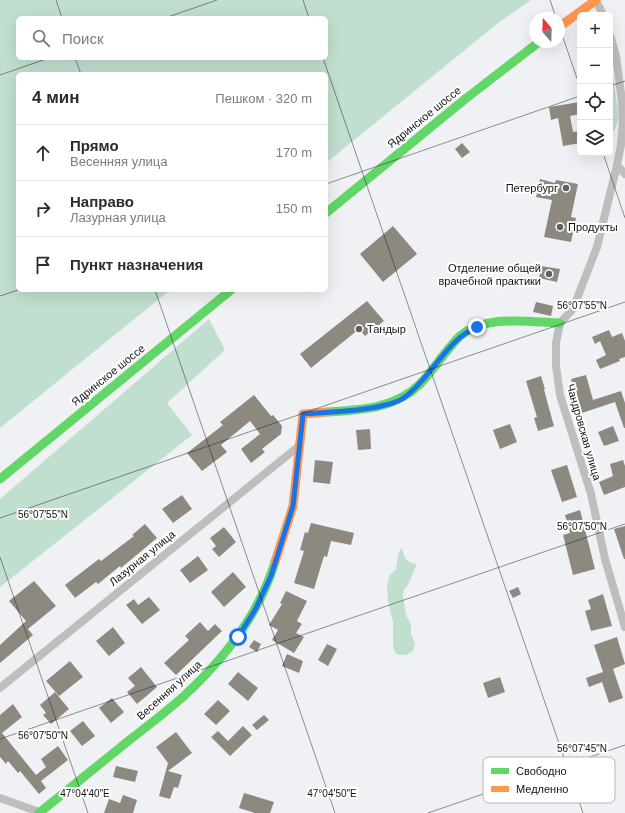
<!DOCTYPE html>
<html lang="ru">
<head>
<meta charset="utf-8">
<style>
	body { margin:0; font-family:Helvetica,sans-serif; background:#f2f2f3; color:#2b2b33 }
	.controls { position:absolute; right:12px; top:12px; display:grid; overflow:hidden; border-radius:6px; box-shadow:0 4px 16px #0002 }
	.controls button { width:36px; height:36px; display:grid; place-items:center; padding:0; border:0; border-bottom:1px solid #e1e1e2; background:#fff; color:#2b2b33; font:20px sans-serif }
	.compass { position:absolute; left:529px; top:12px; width:36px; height:36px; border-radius:50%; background:#fff; box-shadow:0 4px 16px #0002; rotate:341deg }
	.stop { position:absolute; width:12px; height:12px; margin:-9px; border:3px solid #1a73e8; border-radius:50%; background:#fff }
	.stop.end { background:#1a73e8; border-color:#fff; box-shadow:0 1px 4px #0008 }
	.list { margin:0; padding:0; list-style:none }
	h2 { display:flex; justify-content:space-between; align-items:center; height:52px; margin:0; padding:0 16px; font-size:17px }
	h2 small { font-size:13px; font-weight:400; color:#7c7c81 }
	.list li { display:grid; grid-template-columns:26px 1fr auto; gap:12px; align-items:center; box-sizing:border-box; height:56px; padding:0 16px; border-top:1px solid #e1e1e2 }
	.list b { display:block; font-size:15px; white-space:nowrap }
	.list p { margin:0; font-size:13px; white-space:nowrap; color:#7c7c81 }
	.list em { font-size:13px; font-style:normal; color:#7c7c81 }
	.icon { flex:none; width:22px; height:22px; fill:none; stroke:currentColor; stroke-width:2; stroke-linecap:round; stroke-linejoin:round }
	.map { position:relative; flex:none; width:625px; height:813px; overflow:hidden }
	.search { position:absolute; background:#fff; box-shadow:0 4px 16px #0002; left:16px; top:16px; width:312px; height:44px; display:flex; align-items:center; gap:10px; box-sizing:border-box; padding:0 14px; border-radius:6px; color:#7c7c81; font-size:15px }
	.panel { position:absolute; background:#fff; box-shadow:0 4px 16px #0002; left:16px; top:72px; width:312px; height:220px; border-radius:6px }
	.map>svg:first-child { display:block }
	.green { fill:#c1dfce; fill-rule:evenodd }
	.building { fill:#8e8980 }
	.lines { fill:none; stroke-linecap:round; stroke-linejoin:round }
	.street { stroke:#bebebe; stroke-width:8 }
	.fast { stroke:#63d668; stroke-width:9 }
	.slow { stroke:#ff974d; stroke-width:9 }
	.route { stroke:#1a73e8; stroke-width:5 }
	.ticks { fill:none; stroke:#111213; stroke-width:1; stroke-opacity:0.45 }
	.poi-dot { fill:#5f6062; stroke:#fff; stroke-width:1.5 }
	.labels { text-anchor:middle; stroke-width:4; stroke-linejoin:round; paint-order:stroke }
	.street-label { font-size:11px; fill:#111213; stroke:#fff }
	.poi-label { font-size:11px; fill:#111213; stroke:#fff; text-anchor:end }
	.key { fill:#fff; stroke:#b8b8b8; stroke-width:1 }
	.key-label { font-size:11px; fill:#111213 }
	.ticks-label { font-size:10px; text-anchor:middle; fill:#111213; stroke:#fff; stroke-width:4; stroke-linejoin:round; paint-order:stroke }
</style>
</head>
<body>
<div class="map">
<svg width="625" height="813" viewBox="0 0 625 813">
	<rect width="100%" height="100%" fill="#eff1f4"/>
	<path class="green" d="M0 0H531L498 23 326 163V74H18V290H170L0 428ZM18 18H326V58H18Z
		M610 72 613 75 619 119 614 131 610 132Z
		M209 319 225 350 167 403 192 435 0 587V499Z
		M402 547C404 558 405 561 416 564V566L408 585 404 589 403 595 406 615 411 625V633L415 645 413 651 406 655H399L395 653 393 646V622L388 601 387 585 390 575 396 569 398 554Z"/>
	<path class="building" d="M580 102V114L570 116 573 132 580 131V143L563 146 558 118 551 120 549 107Z
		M462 143 470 152 462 158 455 149Z
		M540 179 555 183 556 180 578 184 571 217 576 218 571 242 544 237 552 200 536 197Z
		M393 226 417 254 383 282 360 254Z
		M541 266 560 269 557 282 539 278Z
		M367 301 384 321 365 336 359 329 311 368 300 354Z
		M536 302 553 306 551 316 533 312Z
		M609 330 612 337 622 333 625 341V357L619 359 620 361 600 369 596 360 606 355 600 341 595 344 592 337Z
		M586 375 593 400 621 391 625 403V428H624L615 402 579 414 577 405 579 404 571 379Z
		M541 376 545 389H544L547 401 554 426 538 431 534 418 537 417 526 381Z
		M254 395 271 416 273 415 282 426 281 434 262 449 265 452 251 463 241 449 260 434 250 421 221 445 227 452 202 471 187 453 223 425 220 422Z
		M510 424 517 442 500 449 493 430Z
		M613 426 619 441 604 446 598 432Z
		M370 429 371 449 358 450 356 430Z
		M315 460 333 462 330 484 313 482Z
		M623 460 625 466V487L604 495 599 482 613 476 610 464Z
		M567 465 577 497 562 502 551 470Z
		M182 495 192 509 173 523 162 509Z
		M580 510 595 569 573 575 563 535 570 533 565 515Z
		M311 523 354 533 351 545 331 541 327 557 324 556 314 589 294 583 304 551 300 550 305 532 308 533Z
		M145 524 157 538 121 568 120 566 98 584 96 582 75 598 65 585 99 559 101 561 134 536 132 535Z
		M625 526V559H624L614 529Z
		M224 527 236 542 219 557 212 549 216 546 210 538Z
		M198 556 208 570 190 583 180 570Z
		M233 572 246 587 224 607 211 592Z
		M34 581 56 606 28 629 33 635 0 663V645L26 621 9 601Z
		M518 587 521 594 513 598 509 591Z
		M286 591 307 601 297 621 302 624 296 633 304 637 294 653 272 640 278 630 269 625 282 604 280 603Z
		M603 594 612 626 591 631 585 611 591 609 588 600Z
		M149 597 160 610 142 624 126 605 134 599 138 605Z
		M200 622 208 631 215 624 222 631 176 675 164 663 189 640 185 636Z
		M113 627 125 643 109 656 96 641Z
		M617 637 625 664 613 669 623 698 609 703 602 682 589 687 586 678 603 672 594 645Z
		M254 640 261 644 257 652 249 647Z
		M327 644 337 649 328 666 318 660Z
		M287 654 303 661 299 673 282 666Z
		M70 661 83 677 59 696 46 681Z
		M141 667 157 687 137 704 127 692 135 686 128 678Z
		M238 672 258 688 248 701 228 684Z
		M500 677 505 692 488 698 483 683Z
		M55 692 69 709 51 724 43 715 46 713 40 705Z
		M112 698 124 712 111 723 99 708Z
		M218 700 230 711 216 725 204 714Z
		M13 704 22 717 2 733 36 775 46 767 41 759 58 746 68 760 41 781 46 788 39 794 20 771 18 773 8 761 6 764 0 757V715Z
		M264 715 269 720 257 730 252 725Z
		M83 721 95 736 82 746 70 731Z
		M243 726 252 735 230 756 211 737 218 731 228 741Z
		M176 732 192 753 168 771 182 775 178 788 174 787 170 799 159 796 168 763 156 747Z
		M116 766 138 771 135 782 113 777Z
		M244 793 274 802 270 813H255L239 808Z
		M123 795 137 800 133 813H104L109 799 120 803Z"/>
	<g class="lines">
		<path class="street" d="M596 0 603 15
			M610 35 616 56 622 101 623 121 621 145 617 165 597 247 573 309 560 323 556 343V366L560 395 591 494 605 559 625 627
			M617 165 625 174
			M0 688 299 446
			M0 798 42 813"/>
		<path class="fast" d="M326 213 464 100 539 42
			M327 412C360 410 395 409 420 384 434 369 445 351 460 336 486 314 528 322 560 323
			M0 479 231 290
			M39 813C70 788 101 763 132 738 149 725 167 711 184 696 224 659 259 615 275 562"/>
		<path class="slow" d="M559 27 596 0
			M275 562 293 506 303 414 327 412"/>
	</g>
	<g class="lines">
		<path class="route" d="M238 637 255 610 271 576 293 506 303 414C328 412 386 411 405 397 432 377 446 340 477 327"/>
	</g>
	<path class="ticks" d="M56 0 62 18M303 0 309 18M550 0 556 18M165 18 217 0M559 26 580 87M75 58 81 74M323 58 583 813M0 75 49 58M610 86 625 81M603 153 625 218M326 184 580 96M155 290 335 813M0 296 18 290M0 518 625 302M0 557 88 813M0 739 625 524M428 813 625 745"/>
	<g class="poi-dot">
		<circle cx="566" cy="188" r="4"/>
		<circle cx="560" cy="227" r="4"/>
		<circle cx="549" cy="274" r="4"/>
		<circle cx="359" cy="329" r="4"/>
	</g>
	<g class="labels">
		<g class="street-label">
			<text transform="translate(424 117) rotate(-39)" y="4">Ядринское шоссе</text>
			<text transform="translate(108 375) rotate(-39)" y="4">Ядринское шоссе</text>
			<text transform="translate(584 432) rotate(74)" y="4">Чандровская улица</text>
			<text transform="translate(142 558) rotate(-39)" y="4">Лазурная улица</text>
			<text transform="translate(169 690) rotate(-42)" y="4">Весенняя улица</text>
		</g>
		<g class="poi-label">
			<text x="558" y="192">Петербург</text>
			<text x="568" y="231" text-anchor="start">Продукты</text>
			<text x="541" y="272">Отделение общей<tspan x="541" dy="13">врачебной практики</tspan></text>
			<text x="367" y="333" text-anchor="start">Тандыр</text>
		</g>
	</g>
	<rect x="483" y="757" width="132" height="46" rx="6" class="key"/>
	<rect x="491" y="768" width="18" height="6" fill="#63d668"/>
	<rect x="491" y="786" width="18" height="6" fill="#ff974d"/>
	<g class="key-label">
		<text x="516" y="775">Свободно</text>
		<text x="516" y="793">Медленно</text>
	</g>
	<g class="ticks-label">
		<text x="582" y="309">56°07'55"N</text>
		<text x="43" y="518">56°07'55"N</text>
		<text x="582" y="530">56°07'50"N</text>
		<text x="43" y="739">56°07'50"N</text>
		<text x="582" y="752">56°07'45"N</text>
		<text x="85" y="797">47°04'40"E</text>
		<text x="332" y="797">47°04'50"E</text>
	</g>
</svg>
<div class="controls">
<button>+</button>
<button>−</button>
<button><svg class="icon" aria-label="locate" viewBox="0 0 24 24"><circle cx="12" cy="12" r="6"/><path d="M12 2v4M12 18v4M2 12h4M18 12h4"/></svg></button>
<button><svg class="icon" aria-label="layers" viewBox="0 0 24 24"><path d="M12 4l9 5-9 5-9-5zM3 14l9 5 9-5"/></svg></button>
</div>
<svg class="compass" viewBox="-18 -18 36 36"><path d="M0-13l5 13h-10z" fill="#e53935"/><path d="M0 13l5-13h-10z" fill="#7c7c81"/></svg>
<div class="stop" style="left:238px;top:637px"></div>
<div class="stop end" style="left:477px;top:327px"></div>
<div class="search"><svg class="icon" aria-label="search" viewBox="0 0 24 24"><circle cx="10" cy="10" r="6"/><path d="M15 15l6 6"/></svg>Поиск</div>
<section class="panel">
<h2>4 мин<small>Пешком · 320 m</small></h2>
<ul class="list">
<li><svg class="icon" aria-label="ahead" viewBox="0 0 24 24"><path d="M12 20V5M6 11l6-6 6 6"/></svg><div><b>Прямо</b><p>Весенняя улица</p></div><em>170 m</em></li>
<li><svg class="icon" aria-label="right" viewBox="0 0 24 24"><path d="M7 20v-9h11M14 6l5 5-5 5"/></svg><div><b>Направо</b><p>Лазурная улица</p></div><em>150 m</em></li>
<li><svg class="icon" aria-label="arrive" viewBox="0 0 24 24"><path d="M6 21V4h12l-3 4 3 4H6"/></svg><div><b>Пункт назначения</b></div></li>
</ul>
</section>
</div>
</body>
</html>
